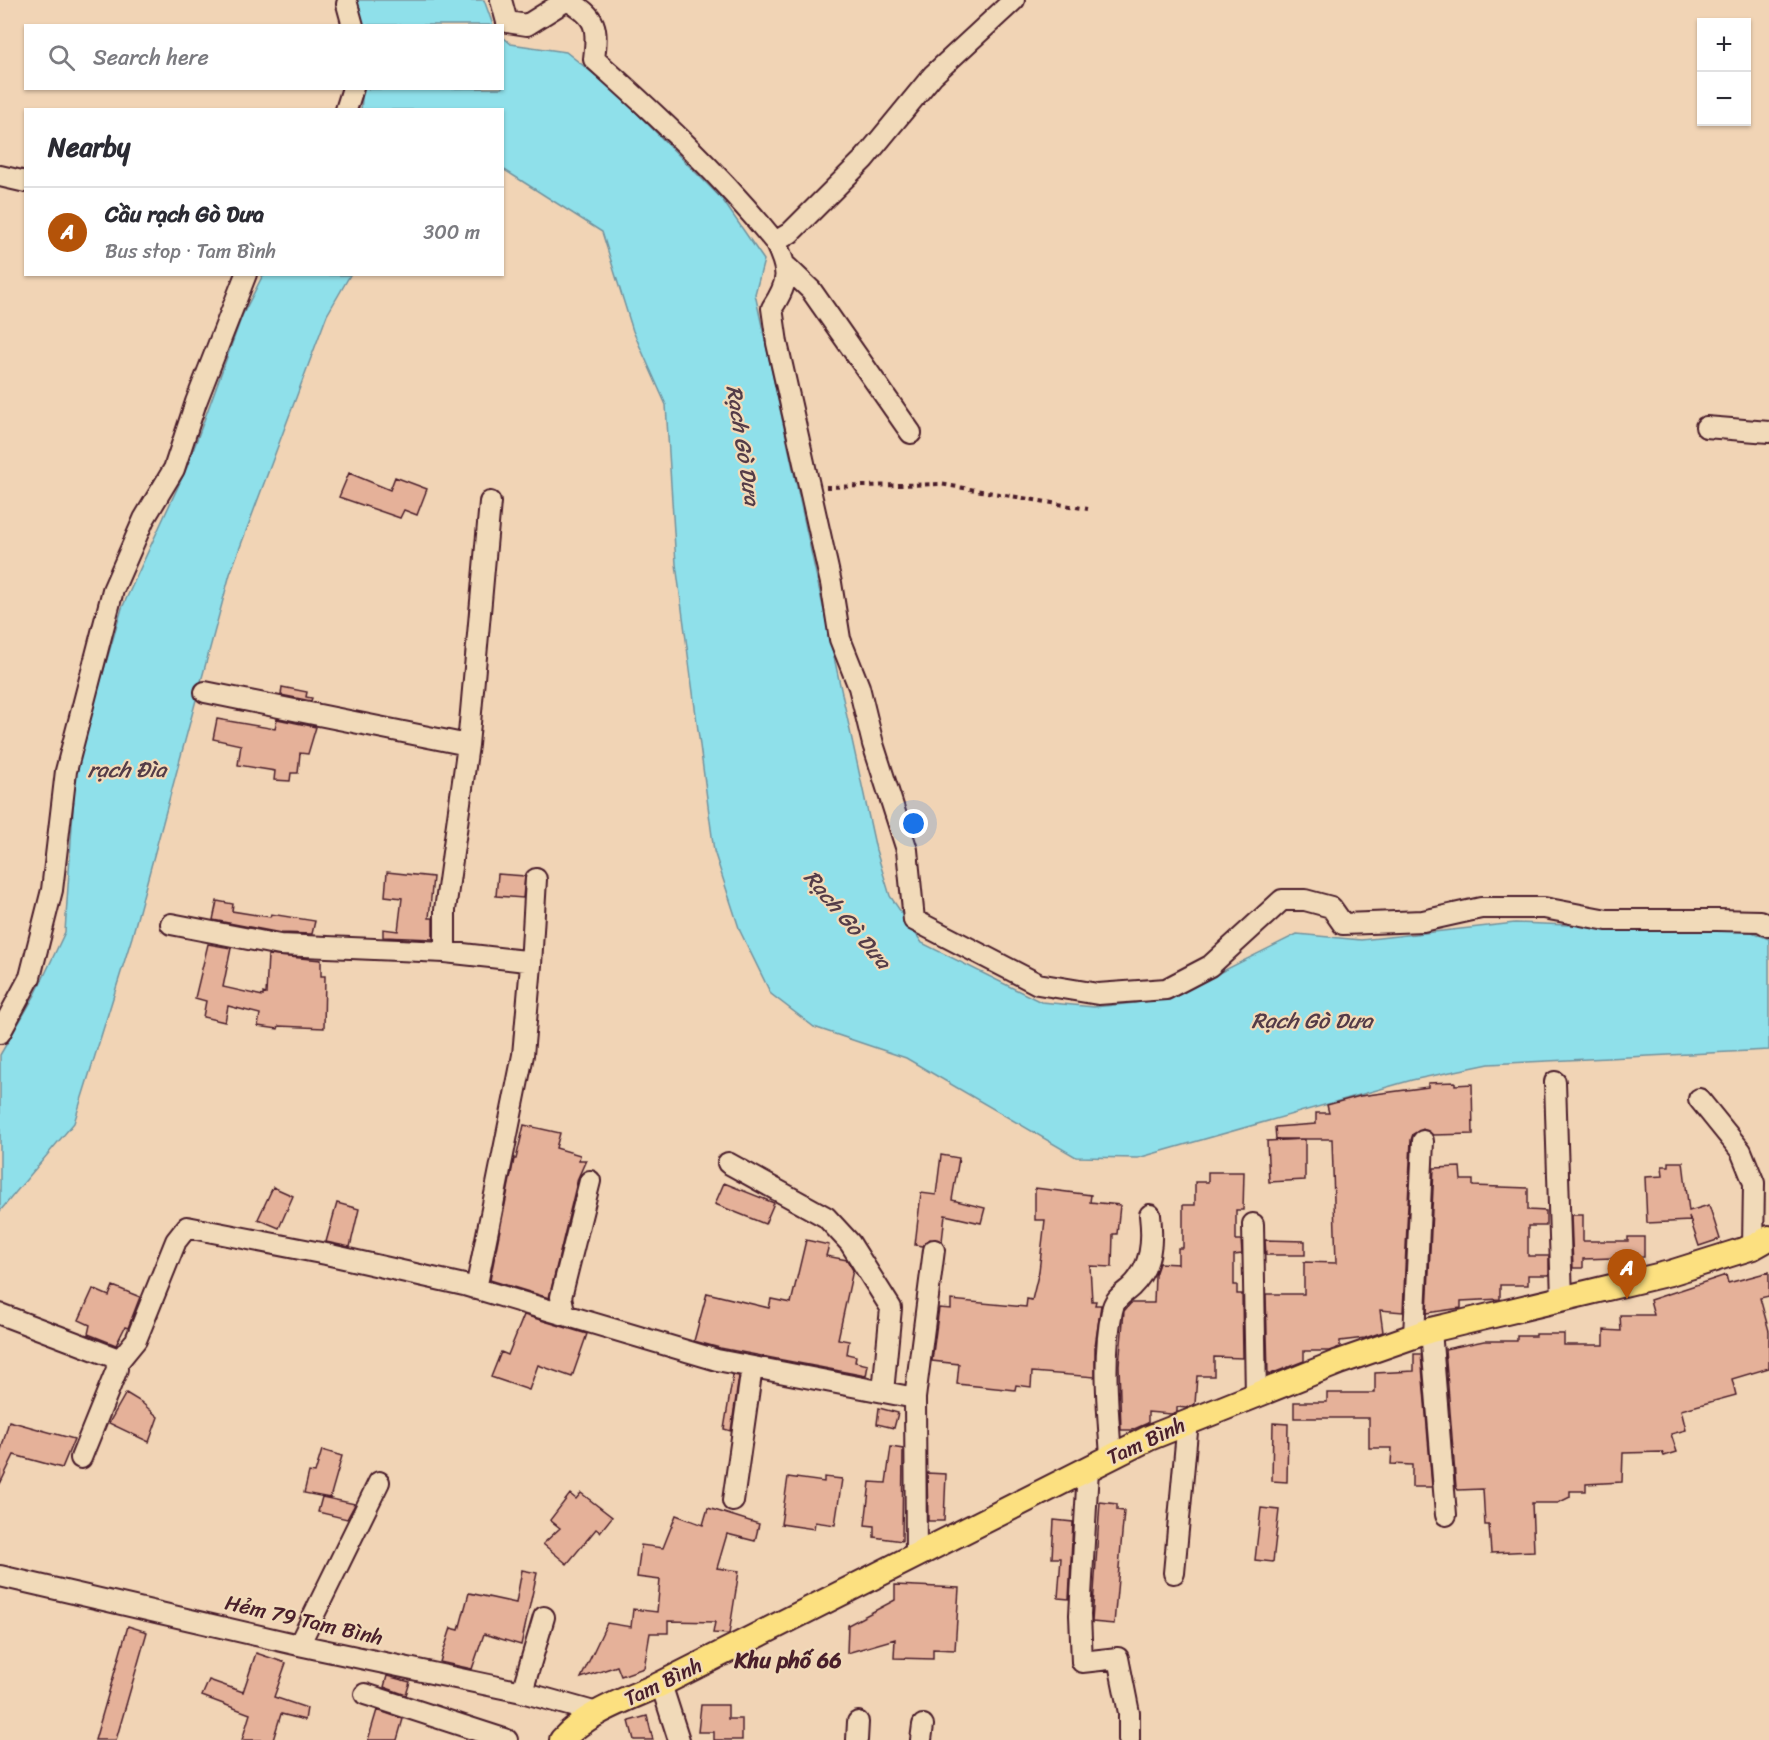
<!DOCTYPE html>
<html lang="en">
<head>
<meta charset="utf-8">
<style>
	body { margin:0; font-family:Sriracha,sans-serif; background:#f2f2f3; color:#2b2b33 }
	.controls { position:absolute; right:18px; top:18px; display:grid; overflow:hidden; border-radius:0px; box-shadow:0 2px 4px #0004 }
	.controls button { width:54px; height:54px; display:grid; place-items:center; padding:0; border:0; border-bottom:2px solid #e1e1e2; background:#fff; color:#2b2b33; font:30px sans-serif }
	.you { position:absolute; left:914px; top:824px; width:21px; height:21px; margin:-15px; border:4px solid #fff; border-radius:50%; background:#1a73e8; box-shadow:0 0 0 9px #1a73e833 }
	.badge { display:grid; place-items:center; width:39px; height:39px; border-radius:50%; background:#b45309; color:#fff; font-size:20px; font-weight:700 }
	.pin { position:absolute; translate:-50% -50px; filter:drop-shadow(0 2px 3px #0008) }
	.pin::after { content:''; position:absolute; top:32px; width:21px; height:18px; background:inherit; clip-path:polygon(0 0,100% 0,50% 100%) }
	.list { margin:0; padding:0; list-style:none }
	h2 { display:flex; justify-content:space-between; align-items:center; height:78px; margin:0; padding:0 24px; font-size:26px }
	h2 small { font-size:20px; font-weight:400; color:#7c7c81 }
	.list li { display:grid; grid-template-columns:39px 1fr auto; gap:18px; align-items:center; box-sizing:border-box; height:90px; padding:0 24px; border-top:2px solid #e1e1e2 }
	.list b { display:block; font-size:22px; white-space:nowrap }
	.list p { margin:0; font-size:20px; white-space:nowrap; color:#7c7c81 }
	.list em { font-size:20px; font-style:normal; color:#7c7c81 }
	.icon { flex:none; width:33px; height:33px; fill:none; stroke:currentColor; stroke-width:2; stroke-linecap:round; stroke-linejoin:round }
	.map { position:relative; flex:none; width:1769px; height:1740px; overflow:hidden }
	.search { position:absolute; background:#fff; box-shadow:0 2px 4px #0004; left:24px; top:24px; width:480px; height:66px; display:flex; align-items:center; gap:15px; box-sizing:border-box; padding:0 21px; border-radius:0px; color:#7c7c81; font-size:22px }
	.panel { position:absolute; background:#fff; box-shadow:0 2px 4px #0004; left:24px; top:108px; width:480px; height:168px; border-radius:0px }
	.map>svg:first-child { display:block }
	.water { fill:#8fe0ea; stroke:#73939e; stroke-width:1.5 }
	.building { fill:#e5b199; stroke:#4a1f2b; stroke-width:1.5 }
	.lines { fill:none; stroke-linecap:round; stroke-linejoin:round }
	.minor-casing { stroke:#4a1f2b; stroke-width:24 }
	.major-casing { stroke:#4a1f2b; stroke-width:28 }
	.path { stroke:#4a1f2b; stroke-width:4; stroke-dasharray:4.5 4.5; stroke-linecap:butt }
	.minor { stroke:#f1dab9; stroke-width:20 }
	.major { stroke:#fce080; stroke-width:24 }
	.labels { text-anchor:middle; stroke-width:4.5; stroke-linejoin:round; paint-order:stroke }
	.street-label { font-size:21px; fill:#4a1f2b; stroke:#f1dab9 }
	.water-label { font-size:22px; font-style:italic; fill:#543c48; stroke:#f1dab9 }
	.neighbourhood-label { font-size:22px; font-weight:bold; fill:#4a1f2b; stroke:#f1dab9 }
</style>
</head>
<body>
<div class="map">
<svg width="1769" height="1740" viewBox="0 0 1769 1740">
	<rect width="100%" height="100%" fill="#f1d4b5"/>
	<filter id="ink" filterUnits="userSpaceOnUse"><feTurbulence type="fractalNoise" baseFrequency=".0167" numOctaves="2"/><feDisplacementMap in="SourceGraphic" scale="12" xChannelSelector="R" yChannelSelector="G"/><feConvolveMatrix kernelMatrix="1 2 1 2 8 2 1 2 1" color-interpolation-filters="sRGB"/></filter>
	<g filter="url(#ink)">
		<path class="water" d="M355 0H484L493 25H362Z
			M503 37 511 44 566 52 614 90 722 199 764 260 755 294 876 850 890 896 922 943 1041 1002 1094 1007 1135 1003 1175 995 1297 934 1361 940 1515 923 1752 932 1769 939V1050L1489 1064 1412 1080 1138 1158 1076 1157 906 1058 814 1027 771 994 740 931 714 851 676 564 666 405 633 331 602 232 503 169 502 110H361L363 89 502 88Z
			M263 275H350L327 315 230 574 132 937 74 1123 0 1211V1055L35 995 65 932 76 765 122 608 187 467 242 316Z"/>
		<path class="building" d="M349 473 390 490 395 477 427 489 417 515 404 510 400 518 339 497Z
			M282 687 307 692 306 697 312 698 311 701 281 695Z
			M217 719 275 729 277 719 316 727 308 754 300 753 298 773H291L290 781 274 780 275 771 238 765 241 745 213 739Z
			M387 872 433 877 429 918H433V939L383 937V929L398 931 402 898 385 896Z
			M498 874 525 876 523 898 496 896Z
			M217 901 233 904 232 911 270 917 271 914 315 921 312 934 281 933 213 920Z
			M208 944 231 948 223 987 263 996V993L266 994 268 955 321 960V976H325L324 1028 279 1026 278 1029 258 1026 260 1014 228 1006 225 1022 203 1017 206 1001 195 998Z
			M1455 1082V1085L1472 1084 1473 1134 1433 1135 1423 1129 1413 1134 1411 1140 1403 1312 1380 1310 1383 1332 1365 1338 1340 1341V1347L1329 1351H1304V1361L1268 1375 1266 1294H1304V1262L1336 1263 1332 1139H1276L1275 1127 1316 1124V1113H1329L1327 1105 1360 1096 1428 1087V1083Z
			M524 1125 560 1133 556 1148 580 1155 579 1160H586L578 1178 549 1298 490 1280 514 1159H516Z
			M1305 1139V1180L1269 1182 1267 1141Z
			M941 1155 959 1158 952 1200 985 1208 981 1223 945 1215 942 1241 930 1239 923 1246 915 1245 921 1193 936 1195Z
			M1669 1162H1683L1689 1211 1709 1205 1720 1239 1699 1246 1689 1216 1690 1221 1647 1223 1645 1177 1663 1176 1662 1166H1669Z
			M1460 1167 1461 1180H1473V1186L1528 1188V1210L1546 1211V1226H1528V1256H1549V1275H1528V1285H1500V1299L1461 1301V1308L1427 1313 1434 1168Z
			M1208 1172H1244L1243 1210H1236V1240H1241L1242 1254 1234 1255V1285H1237V1294H1242L1243 1358 1214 1357V1376H1197L1195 1404 1186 1408 1177 1407V1412L1171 1414 1148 1412V1423L1132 1430H1121L1119 1365 1124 1311 1131 1303H1154L1155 1275 1159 1263 1178 1264V1248H1183V1205H1195V1182H1208Z
			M724 1183 774 1203 765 1224 715 1204Z
			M273 1187 293 1196 279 1228 258 1219Z
			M1035 1188 1091 1195 1090 1202 1120 1205 1117 1234H1113L1112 1267 1090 1266 1092 1301H1096L1095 1305H1101L1095 1346V1377L1032 1372 1031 1387 1016 1385 1015 1390 957 1384 959 1364 932 1361 939 1308 951 1309V1300L1026 1307 1027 1299 1032 1300 1039 1271 1045 1220H1035Z
			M337 1203 359 1209 350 1247 326 1242Z
			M1571 1215H1583V1241H1628V1237H1644V1257L1583 1259V1268H1573Z
			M806 1240 829 1245 826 1256 847 1260 853 1270 838 1339 849 1341 847 1354 856 1356 855 1362 868 1365 866 1376 720 1348 694 1341 707 1293 769 1308 771 1299 791 1303Z
			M1265 1240 1305 1241V1255H1266Z
			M1769 1272V1296L1760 1298 1769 1331V1368L1732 1379 1736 1395 1681 1410 1686 1430 1671 1434 1677 1452 1664 1456 1662 1452 1623 1453 1622 1482 1586 1484V1491H1570V1497L1558 1503H1532L1534 1551 1491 1553 1489 1525H1485L1483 1489 1458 1490 1456 1487 1445 1349 1484 1341H1517V1336H1536V1334H1564V1345H1604V1330L1621 1331 1620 1315H1654L1650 1300 1726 1275 1728 1283Z
			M113 1286 140 1297 128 1328 125 1327 116 1345 88 1334 90 1325 79 1320 93 1289 109 1296Z
			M524 1315 587 1334 572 1377 538 1365 529 1390 491 1377 501 1352 508 1355Z
			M1414 1354H1421L1432 1487H1412V1465L1391 1464 1392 1448H1369V1418H1294V1402H1327V1393H1375V1373L1414 1371Z
			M733 1375 739 1376 731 1431 724 1429Z
			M126 1393 141 1402 158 1417 149 1442 109 1423Z
			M879 1408 898 1413 894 1428 877 1424Z
			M9 1421 74 1439 62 1468 14 1455 0 1484V1454Z
			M1273 1423 1288 1424 1287 1482 1272 1481Z
			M891 1447 903 1449 902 1541 874 1537V1526L865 1525 870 1482 886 1483Z
			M322 1450 342 1456 330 1498 304 1493 309 1472 315 1473Z
			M927 1473 946 1474 944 1521H928Z
			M788 1477 824 1482V1477L842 1479 835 1525 815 1522 814 1529 781 1524Z
			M581 1493 612 1517 600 1532 596 1529 567 1564 543 1544 560 1528 550 1520 570 1494 576 1499Z
			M322 1497 355 1504 347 1519 318 1512Z
			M1100 1502 1117 1504V1510L1124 1511 1114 1624 1092 1622Z
			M708 1508 759 1524 755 1541 727 1534 717 1568 739 1571 729 1634 713 1633 715 1622 668 1621V1633H650L644 1668 621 1676 617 1666 581 1678 607 1623 631 1627 633 1609 657 1612 660 1580 637 1577 641 1545 663 1548 676 1515 703 1525Z
			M1261 1508 1279 1510 1273 1562 1255 1560Z
			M1054 1520 1073 1522 1069 1599 1058 1598 1061 1558H1052Z
			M522 1570 537 1573 521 1645 484 1634 472 1669 440 1662 451 1628 459 1630 469 1593 516 1603Z
			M895 1585 959 1588 955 1650 933 1649V1659L894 1658 895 1639 847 1653 848 1625 895 1600Z
			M128 1626 147 1632 116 1740H95Z
			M256 1653 286 1663 274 1697 307 1708 305 1720 281 1714 273 1740H242L250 1714 202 1696 209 1680 243 1692Z
			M387 1676 410 1682 406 1695 384 1687Z
			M701 1705H728V1719H742V1740H714V1732H698Z
			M377 1710 403 1719 397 1740H368Z
			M647 1716 653 1740H634L629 1721Z"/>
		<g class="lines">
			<defs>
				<path id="minor" d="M501 0 507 22 527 25 567 0C597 17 598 27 594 59 659 117 721 175 775 242L790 233 864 159 933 75 1014 0
					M347 4 353 26
					M346 110 353 88
					M0 176 26 182
					M775 242C789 271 790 281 772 308L777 343 831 583 840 639 859 687 873 744 907 850 914 920 1038 984 1098 994 1166 989 1210 966 1282 900H1305L1331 907 1343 924 1423 921 1481 908H1544L1607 920H1717L1760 921 1769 926
					M787 267 811 290 911 433
					M1706 427 1769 432
					M205 692 468 745
					M171 924 280 945 445 952 526 961 531 965 523 1055 476 1289
					M445 952V910L468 745 490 502
					M531 965 536 879
					M0 1033 30 977 52 890 66 771 113 590 144 519 174 469 196 402 246 274
					M1555 1082 1562 1299
					M1699 1099 1741 1151 1754 1183 1753 1247
					M728 1163 826 1217 850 1243 891 1308 883 1392
					M1253 1224 1256 1397
					M0 1314 116 1358 117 1369 81 1458
					M565 1315 561 1297 590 1181
					M1431 1330 1446 1515
					M1414 1336 1423 1141
					M118 1362 136 1340 176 1241 187 1227 326 1254 464 1285 717 1360 915 1398
					M1111 1457C1108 1409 1102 1358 1112 1311 1114 1299 1123 1294 1131 1287 1152 1267 1153 1241 1150 1215
					M1088 1469 1080 1615 1082 1662 1118 1658 1129 1713V1740
					M733 1501 752 1367
					M916 1555 915 1398 934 1250
					M1174 1573 1188 1421
					M0 1576 299 1645 522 1692 597 1713
					M299 1645 379 1482
					M661 1684 679 1740
					M522 1692 544 1617
					M365 1694 507 1740
					M857 1740 858 1722
					M921 1740 923 1725"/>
				<path id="major" d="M562 1740C587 1712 628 1699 661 1684L1149 1438 1339 1362 1431 1330 1670 1273 1753 1247 1769 1238"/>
			</defs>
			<use href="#minor" class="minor-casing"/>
			<use href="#major" class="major-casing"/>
			<path class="path" d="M826 487 940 484 1088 509"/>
			<use href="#minor" class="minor"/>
			<use href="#major" class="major"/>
		</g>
	</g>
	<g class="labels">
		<g class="street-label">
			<text transform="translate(1146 1441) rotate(-25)" y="7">Tam Bình</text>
			<text transform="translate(304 1620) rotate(13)" y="7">Hẻm 79 Tam Bình</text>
			<text transform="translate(663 1682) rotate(-26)" y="7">Tam Bình</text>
		</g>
		<g class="water-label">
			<text transform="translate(744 445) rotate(81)" y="8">Rạch Gò Dưa</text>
			<text x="127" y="777">rạch Đìa</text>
			<text transform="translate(848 919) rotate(50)" y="8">Rạch Gò Dưa</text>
			<text x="1312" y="1028">Rạch Gò Dưa</text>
		</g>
		<g class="neighbourhood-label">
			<text x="788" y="1668">Khu phố 66</text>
		</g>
	</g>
</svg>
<div class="controls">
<button>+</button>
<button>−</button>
</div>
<div class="you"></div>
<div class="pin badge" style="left:1627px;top:1299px">A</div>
<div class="search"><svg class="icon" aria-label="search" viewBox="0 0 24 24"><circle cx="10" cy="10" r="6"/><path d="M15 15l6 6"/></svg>Search here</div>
<section class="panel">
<h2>Nearby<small></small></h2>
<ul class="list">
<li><span class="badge">A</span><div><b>Cầu rạch Gò Dưa</b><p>Bus stop · Tam Bình</p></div><em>300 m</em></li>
</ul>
</section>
</div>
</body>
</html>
